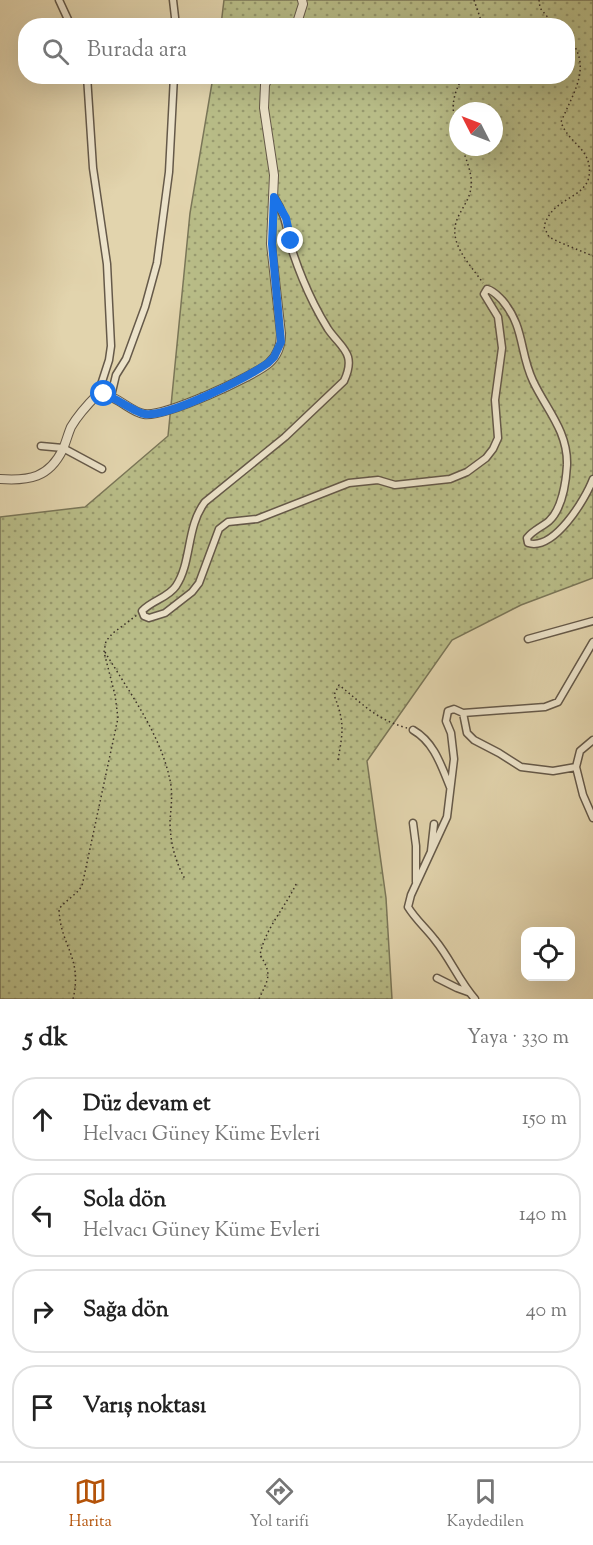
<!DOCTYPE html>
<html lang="tr">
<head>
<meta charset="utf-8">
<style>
	body { margin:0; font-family:"Sorts Mill Goudy",serif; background:#f2f2f2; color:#222 }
	.controls { position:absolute; right:18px; bottom:18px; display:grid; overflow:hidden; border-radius:12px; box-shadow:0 6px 24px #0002 }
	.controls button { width:54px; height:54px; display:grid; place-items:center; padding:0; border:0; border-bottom:2px solid #e0e0e0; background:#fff; color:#222; font:30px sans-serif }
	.compass { position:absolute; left:449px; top:102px; width:54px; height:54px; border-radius:50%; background:#fff; box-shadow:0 6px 24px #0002; rotate:312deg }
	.stop { position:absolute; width:18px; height:18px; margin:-14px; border:4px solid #1a73e8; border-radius:50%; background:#fff }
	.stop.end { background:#1a73e8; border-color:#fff; box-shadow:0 2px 6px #0008 }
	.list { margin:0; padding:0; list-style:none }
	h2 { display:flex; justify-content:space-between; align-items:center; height:78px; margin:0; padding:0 24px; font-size:26px }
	h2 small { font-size:20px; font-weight:400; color:#767676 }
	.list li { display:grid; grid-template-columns:39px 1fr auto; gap:18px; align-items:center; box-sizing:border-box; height:84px; margin:0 12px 12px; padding:0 12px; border:2px solid #e0e0e0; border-radius:24px }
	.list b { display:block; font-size:22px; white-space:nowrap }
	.list p { margin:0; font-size:20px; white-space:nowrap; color:#767676 }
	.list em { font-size:20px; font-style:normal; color:#767676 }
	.icon { flex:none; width:33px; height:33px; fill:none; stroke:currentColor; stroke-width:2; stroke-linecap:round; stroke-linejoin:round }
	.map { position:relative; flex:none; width:593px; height:999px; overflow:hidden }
	.search { position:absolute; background:#fff; box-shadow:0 6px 24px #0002; left:18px; right:18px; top:18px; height:66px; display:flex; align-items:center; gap:15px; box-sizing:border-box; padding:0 21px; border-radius:24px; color:#767676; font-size:22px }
	.sheet { height:462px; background:#fff }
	nav { display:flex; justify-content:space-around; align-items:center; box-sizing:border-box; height:84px; border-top:2px solid #e0e0e0; background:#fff; font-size:16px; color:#767676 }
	nav a { display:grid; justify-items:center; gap:3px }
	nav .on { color:#b45309 }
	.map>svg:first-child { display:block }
	.grass { fill:url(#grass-dots); stroke:#7a7658; stroke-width:1.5; fill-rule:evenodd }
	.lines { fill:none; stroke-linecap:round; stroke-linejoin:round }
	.minor-casing { stroke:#655949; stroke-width:9 }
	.tertiary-casing { stroke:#655949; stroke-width:10 }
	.path { stroke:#3b3028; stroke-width:1.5; stroke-dasharray:1.5 3; stroke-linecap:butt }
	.minor { stroke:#ece3ca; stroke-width:6 }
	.tertiary { stroke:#ece3ca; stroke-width:8 }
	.route { stroke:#1a73e8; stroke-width:8 }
</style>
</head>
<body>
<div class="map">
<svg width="593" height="999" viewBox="0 0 593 999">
	<defs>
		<pattern id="grass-dots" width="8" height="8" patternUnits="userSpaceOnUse" patternTransform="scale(1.5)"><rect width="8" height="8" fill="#b8bc87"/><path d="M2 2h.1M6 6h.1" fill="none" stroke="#97996e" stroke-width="1.8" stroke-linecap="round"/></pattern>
	</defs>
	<rect width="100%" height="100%" fill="#e2d4ad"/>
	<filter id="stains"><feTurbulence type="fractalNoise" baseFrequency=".00333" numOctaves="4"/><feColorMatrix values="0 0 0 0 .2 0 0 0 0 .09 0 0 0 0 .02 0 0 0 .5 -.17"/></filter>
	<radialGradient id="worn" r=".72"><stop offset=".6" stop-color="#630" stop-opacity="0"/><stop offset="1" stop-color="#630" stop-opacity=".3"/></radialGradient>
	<path class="grass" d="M224 0H593V578L521 605 452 640 367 761 386 898 392 999H0V517L85 507 168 436 190 213 213 77 568 76V26L221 25ZM458 111H494V147H458Z"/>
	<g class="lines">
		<defs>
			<path id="minor" d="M59 0 71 26
				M173 0 176 26
				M87 76 93 168 107 264 111 346 109 360 98 394
				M274 197C288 219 286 231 293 253 299 271 306 288 314 304 318 312 323 321 328 329 341 348 357 353 344 381L285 437 205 502C186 527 192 562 176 586 168 598 152 600 142 611L144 616 149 618 165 613 192 592 199 583 219 529 228 522 257 519 349 483 378 480 395 485 450 479 467 472 486 458 493 449 498 438 495 400 502 348 498 317 484 294 487 289C494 291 497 295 502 300 525 327 519 351 533 381 546 409 568 431 567 465 566 482 562 509 549 521 542 527 533 530 527 538L528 543C554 551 585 500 593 479
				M111 396 116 375 126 359 145 307 157 263 169 172 174 76
				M41 446 63 448 102 469
				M528 639 593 621
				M463 713 467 733 474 740 499 753 521 767 553 771 576 767 580 751 593 740
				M413 730C434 742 441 765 450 787
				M576 767 583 795 593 818
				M413 823 416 846V882
				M431 851 434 824
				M437 978 457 988 468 992
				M475 999C459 981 450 958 435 940 426 928 416 920 408 907L411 895 447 817 454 759 451 733 446 721 448 711 454 709 463 713 545 707 558 702 593 642"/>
			<path id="tertiary" d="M296 26 303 4 302 0
				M0 479C29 481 49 478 63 449 66 442 68 434 71 427 78 415 88 404 98 394 118 395 130 412 144 414 165 417 253 377 269 363 278 355 281 345 281 334L271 244 274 175 264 108 265 85 269 76"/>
		</defs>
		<use href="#minor" class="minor-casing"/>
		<use href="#tertiary" class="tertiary-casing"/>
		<path class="path" d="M474 0 483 26
			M539 0 540 8 555 26
			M568 37C593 66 574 91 561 122 569 145 593 148 589 177 584 199 551 198 544 227L549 237 559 242 593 256
			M458 133C451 108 451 99 463 76
			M462 147C466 160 473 174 471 188 468 208 450 217 456 240 460 255 474 270 483 283
			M105 652C129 692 160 733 170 780 173 794 171 807 170 821 170 842 175 861 185 879
			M338 760C343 731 345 723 334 695L339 685C363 704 375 719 407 728
			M73 999C83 957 60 946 59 909 66 900 75 896 82 886L118 718 115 695 104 652 106 641 113 633 137 615
			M259 999C268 979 273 975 260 955 265 928 286 907 297 882"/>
		<use href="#minor" class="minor"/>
		<use href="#tertiary" class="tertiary"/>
	</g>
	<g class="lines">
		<path class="route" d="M104 394C116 398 136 413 145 414 170 417 246 378 268 363L274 357 281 342 272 244 274 197 286 218 291 241"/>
	</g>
	<rect width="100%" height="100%" filter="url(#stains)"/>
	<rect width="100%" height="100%" fill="url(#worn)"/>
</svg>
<div class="controls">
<button><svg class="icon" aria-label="locate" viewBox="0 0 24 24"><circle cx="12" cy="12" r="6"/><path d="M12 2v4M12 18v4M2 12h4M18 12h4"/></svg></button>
</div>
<svg class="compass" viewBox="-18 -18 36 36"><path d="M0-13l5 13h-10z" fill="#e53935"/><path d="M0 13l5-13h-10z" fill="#767676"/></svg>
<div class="stop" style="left:104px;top:394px"></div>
<div class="stop end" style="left:291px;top:241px"></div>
<div class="search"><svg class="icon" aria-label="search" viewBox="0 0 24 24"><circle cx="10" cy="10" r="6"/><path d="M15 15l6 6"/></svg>Burada ara</div>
</div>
<section class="sheet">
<h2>5 dk<small>Yaya · 330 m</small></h2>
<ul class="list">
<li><svg class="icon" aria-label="ahead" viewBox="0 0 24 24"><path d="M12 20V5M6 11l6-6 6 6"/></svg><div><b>Düz devam et</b><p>Helvacı Güney Küme Evleri</p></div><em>150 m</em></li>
<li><svg class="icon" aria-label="left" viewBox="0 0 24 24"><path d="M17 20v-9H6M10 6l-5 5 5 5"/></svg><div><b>Sola dön</b><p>Helvacı Güney Küme Evleri</p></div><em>140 m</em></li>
<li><svg class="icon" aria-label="right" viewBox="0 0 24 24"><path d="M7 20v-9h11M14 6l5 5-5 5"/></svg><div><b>Sağa dön</b></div><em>40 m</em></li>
<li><svg class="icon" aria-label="arrive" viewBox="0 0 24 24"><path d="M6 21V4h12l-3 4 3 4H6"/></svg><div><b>Varış noktası</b></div></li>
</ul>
</section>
<nav>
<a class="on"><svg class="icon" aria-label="map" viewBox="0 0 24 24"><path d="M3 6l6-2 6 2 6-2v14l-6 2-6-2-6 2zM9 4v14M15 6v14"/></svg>Harita</a>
<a><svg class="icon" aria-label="directions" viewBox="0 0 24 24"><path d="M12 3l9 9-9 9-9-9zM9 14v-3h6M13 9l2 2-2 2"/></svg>Yol tarifi</a>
<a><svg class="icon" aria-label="saved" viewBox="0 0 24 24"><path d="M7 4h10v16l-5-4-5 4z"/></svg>Kaydedilen</a>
</nav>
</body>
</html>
